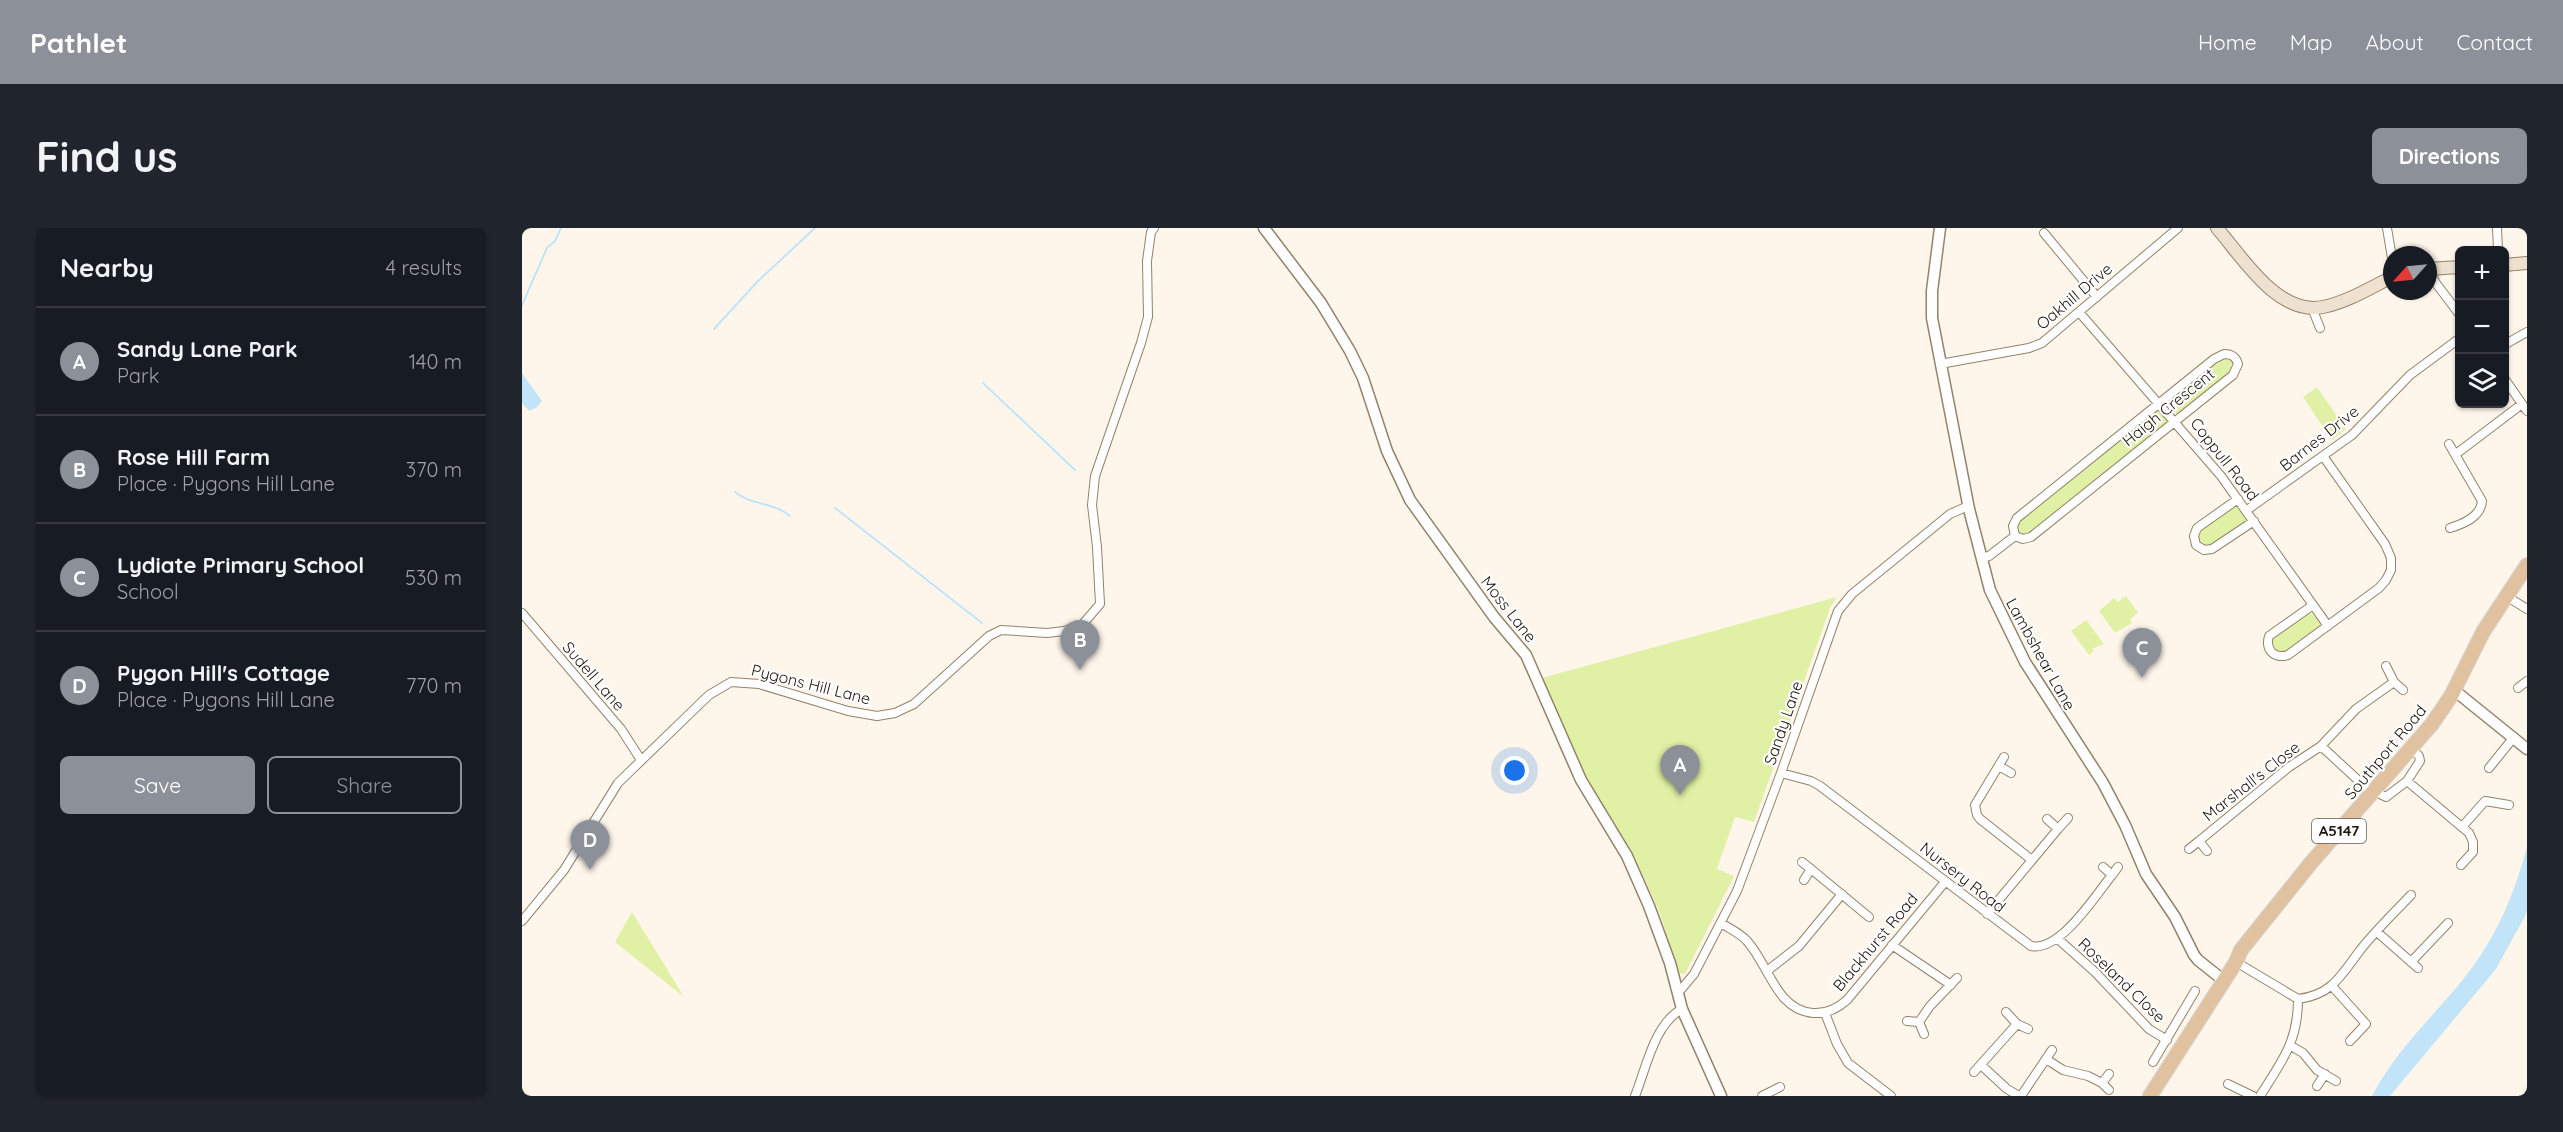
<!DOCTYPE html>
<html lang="en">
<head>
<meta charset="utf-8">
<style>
	body { margin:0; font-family:Quicksand,sans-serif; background:#20242c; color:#f1f3f6 }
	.controls { position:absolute; right:18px; top:18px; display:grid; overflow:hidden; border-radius:9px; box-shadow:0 2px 4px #0004 }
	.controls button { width:54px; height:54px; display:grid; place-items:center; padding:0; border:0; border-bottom:2px solid #363941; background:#171b24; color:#f1f3f6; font:30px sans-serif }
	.compass { position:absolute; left:1861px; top:18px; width:54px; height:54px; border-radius:50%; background:#171b24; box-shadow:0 2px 4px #0004; rotate:243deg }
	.you { position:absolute; left:993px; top:543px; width:21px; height:21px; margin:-15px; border:4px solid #fff; border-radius:50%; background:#1a73e8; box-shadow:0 0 0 9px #1a73e833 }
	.badge { display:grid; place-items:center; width:39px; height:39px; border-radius:50%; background:#8c9099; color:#fff; font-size:20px; font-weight:700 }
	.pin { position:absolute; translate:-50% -50px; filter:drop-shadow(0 2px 3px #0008) }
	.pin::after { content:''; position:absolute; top:32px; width:21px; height:18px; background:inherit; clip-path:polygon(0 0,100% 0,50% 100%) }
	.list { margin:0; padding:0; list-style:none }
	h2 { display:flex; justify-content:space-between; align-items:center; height:78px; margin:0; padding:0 24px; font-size:26px }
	h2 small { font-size:20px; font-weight:400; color:#9ea1a6 }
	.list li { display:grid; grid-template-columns:39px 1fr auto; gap:18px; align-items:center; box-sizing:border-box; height:108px; padding:0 24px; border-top:2px solid #363941 }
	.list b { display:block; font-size:22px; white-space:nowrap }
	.list p { margin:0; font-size:20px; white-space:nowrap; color:#9ea1a6 }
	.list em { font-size:20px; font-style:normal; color:#9ea1a6 }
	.actions { display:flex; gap:12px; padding:18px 24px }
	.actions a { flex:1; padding:14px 0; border:2px solid #8c9099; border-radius:9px; text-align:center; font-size:21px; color:#8c9099 }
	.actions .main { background:#8c9099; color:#fff }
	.icon { flex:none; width:33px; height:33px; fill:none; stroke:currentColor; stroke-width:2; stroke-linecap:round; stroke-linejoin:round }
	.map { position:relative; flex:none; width:2005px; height:868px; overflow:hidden; border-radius:9px }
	header { display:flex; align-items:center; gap:36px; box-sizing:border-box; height:84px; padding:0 30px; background:#8c9099; color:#fff }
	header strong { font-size:28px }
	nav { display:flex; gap:33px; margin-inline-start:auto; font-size:21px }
	.intro { display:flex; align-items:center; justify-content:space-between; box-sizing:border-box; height:144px; padding:0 36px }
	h1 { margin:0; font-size:42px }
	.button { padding:15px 27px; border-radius:9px; background:#8c9099; color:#fff; font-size:21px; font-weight:700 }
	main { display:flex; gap:36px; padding:0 36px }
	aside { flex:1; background:#171b24; border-radius:9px; box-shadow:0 2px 4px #0004 }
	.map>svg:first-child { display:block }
	.green { fill:#e0f0a5 }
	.water { fill:#c2e4f9 }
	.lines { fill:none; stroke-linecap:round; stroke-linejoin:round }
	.stream { stroke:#c2e4f9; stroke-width:2 }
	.minor-casing { stroke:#948269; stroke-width:10 }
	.tertiary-casing { stroke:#948269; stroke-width:13 }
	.secondary-casing { stroke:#948269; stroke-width:14 }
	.primary-casing { stroke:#d6d5d3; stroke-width:16 }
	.minor { stroke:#fff; stroke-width:8 }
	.tertiary { stroke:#fff; stroke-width:10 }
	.secondary { stroke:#efe1d0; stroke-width:12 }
	.primary { stroke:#e0c2a1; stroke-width:14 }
	.labels { text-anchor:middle; stroke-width:4.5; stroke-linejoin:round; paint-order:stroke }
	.shield { fill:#fff; stroke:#615c55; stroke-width:1.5 }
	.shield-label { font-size:15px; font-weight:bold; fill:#1d160c }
	.street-label { font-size:16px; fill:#1d160c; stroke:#fff }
</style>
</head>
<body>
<header>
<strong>Pathlet</strong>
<nav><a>Home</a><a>Map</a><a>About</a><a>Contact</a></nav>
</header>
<div class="intro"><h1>Find us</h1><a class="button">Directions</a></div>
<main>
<aside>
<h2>Nearby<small>4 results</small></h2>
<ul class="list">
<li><span class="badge">A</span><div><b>Sandy Lane Park</b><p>Park</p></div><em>140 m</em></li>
<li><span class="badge">B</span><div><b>Rose Hill Farm</b><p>Place · Pygons Hill Lane</p></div><em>370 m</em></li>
<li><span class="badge">C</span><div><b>Lydiate Primary School</b><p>School</p></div><em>530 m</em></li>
<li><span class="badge">D</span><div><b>Pygon Hill's Cottage</b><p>Place · Pygons Hill Lane</p></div><em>770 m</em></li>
</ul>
<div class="actions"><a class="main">Save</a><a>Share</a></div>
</aside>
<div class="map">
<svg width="2005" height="868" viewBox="0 0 2005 868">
	<rect width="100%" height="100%" fill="#fef6eb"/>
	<path class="green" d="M1705 130 1710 134 1709 142 1656 187 1645 174 1682 143Z
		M1795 159 1824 201 1810 212 1781 169Z
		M1635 182 1647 195 1516 300 1503 307 1496 304V296L1504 287Z
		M1713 279 1718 280 1725 290 1724 294 1688 319H1684L1676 313 1678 303Z
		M1604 368 1616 385 1608 391 1610 395 1593 405 1577 383 1592 370 1596 374Z
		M1315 369 1308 380 1232 594 1213 589 1195 641 1212 648 1163 746 1157 745 1137 683 1110 624 1061 545 1020 450Z
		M1788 384 1798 394V399L1764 423 1758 425 1753 422 1750 414 1751 409Z
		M1564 392 1582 416 1570 421 1572 423 1567 427 1549 403Z
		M110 684 162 769 93 714Z"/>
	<path class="water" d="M0 145 20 173 14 180 7 183 0 175Z
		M2005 619V683L2002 690 1974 741 1868 868H1850C1871 827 1904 795 1934 760 1970 718 1991 672 2005 619Z"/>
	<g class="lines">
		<path class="stream" d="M0 77 25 20 33 13 39 0
			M192 101 236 53 293 0
			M461 155 553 242
			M213 264C230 278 252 274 268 288
			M313 280 460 395"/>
		<defs>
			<path id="minor" d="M1865 0 1870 30
				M1975 0 1976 22
				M1522 5 1575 69
				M1908 40 1913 54 1938 87
				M1790 80 1798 100
				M1557 84 1699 248 1806 398
				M1982 117 2005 104
				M1702 126C1710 126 1714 129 1716 136L1711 147 1509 309 1501 311 1493 308 1491 298 1495 290 1692 131Z
				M1418 136 1507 120 1520 115 1656 0
				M1982 150 2005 183
				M1927 216 1960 273C1959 289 1941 296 1928 300
				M1934 226 2000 176
				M1716 271 1675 300 1672 308 1674 317 1682 322 1690 321 1732 293
				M1725 282 1830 207 1888 147 1938 110
				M1459 330 1467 328 1493 308
				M1984 368 2005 381
				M1791 377 1747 408C1743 422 1752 431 1766 427L1857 360 1864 352 1869 342V330L1863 316 1801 228
				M0 385 99 501 119 532
				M1864 438 1872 454 1881 462
				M1996 460 2005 453
				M1799 518 1850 565
				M1482 529 1453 577 1455 587 1458 591 1510 632
				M1477 538 1489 545
				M1967 540 1992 509
				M1259 545 1289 553 1298 558 1509 718C1538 724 1573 668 1590 647
				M1885 553 1947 605 1951 614V624L1939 637
				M1852 563 1864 569 1885 553 1898 533 1897 528 1889 520
				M1525 591 1536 601 1546 590
				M1940 599 1963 573 1987 577
				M1677 613 1767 539 1799 518 1834 481 1872 454
				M1667 621 1677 613 1685 623
				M1280 634 1289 641 1282 652
				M1581 639 1590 647 1596 639
				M1289 641 1347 689
				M1465 686 1536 601
				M0 693 42 642 96 555 187 467 209 454 237 456 326 483 355 488 373 485 392 476 467 408 479 402 525 405 542 403 560 397 578 376 575 319 570 277 573 248 619 115 626 89 625 33 629 4 632 0
				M1199 695C1208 701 1218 705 1225 713 1247 737 1254 782 1291 785 1305 786 1315 781 1325 772L1423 654
				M1855 704 1896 740
				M1536 711 1573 744 1627 801 1645 812
				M1370 717 1429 757
				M1714 734 1776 771C1809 767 1818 749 1836 725 1851 705 1871 686 1889 667
				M1889 734 1926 695
				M1245 743 1277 718 1320 666
				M1810 758 1844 796 1828 813
				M1156 765 1172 746 1215 663 1259 545 1316 383 1330 366 1428 286 1446 278
				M1484 784 1495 796 1506 801
				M1303 785 1315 816 1326 835 1369 868
				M1385 793 1397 794 1402 806
				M1397 794 1408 778 1435 750
				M1769 818 1781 825 1795 842 1814 853
				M1524 831 1541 842 1566 848 1580 855
				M1631 834 1673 763
				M1459 837 1485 861 1497 868
				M1452 844 1495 796
				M1587 846 1580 855 1587 862
				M1706 856 1731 868
				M1795 858 1803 846
				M1113 868C1124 841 1132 796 1160 781
				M1240 868 1258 859
				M1499 868 1530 822
				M1738 868C1760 833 1776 814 1776 771"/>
			<path id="tertiary" d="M742 0 799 75 828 123 841 150 865 223 888 272 972 389 1004 427 1059 552 1105 628 1127 678 1148 735 1160 781 1199 868
				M1418 0 1410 63V90L1447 281 1468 362 1503 434 1581 555 1603 597 1624 646 1653 689 1672 727 1676 732 1701 752
				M1932 462 2005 521"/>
			<path id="secondary" d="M1695 0C1721 30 1756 88 1801 79 1825 74 1848 60 1870 49
				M1982 37 2005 35
				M1906 41 1938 39"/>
			<path id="primary" d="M1628 868 1714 734 1719 722 1788 636 1910 496 1929 468 1961 404 2005 337"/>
		</defs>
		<use href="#minor" class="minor-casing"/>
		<use href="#tertiary" class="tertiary-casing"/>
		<use href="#secondary" class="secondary-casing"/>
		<use href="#primary" class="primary-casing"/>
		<use href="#minor" class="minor"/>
		<use href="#tertiary" class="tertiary"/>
		<use href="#secondary" class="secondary"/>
		<use href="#primary" class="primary"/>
	</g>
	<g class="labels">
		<rect class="shield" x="1790" y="591" width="54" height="24" rx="4.5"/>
		<g class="shield-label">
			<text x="1817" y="608">A5147</text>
		</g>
		<g class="street-label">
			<text transform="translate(1552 68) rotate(-40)" y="6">Oakhill Drive</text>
			<text transform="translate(1646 179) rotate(-39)" y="6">Haigh Crescent</text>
			<text transform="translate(1797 210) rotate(-38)" y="6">Barnes Drive</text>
			<text transform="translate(1703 231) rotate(52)" y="6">Coppull Road</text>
			<text transform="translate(987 381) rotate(52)" y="6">Moss Lane</text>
			<text transform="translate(1519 426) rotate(61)" y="6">Lambshear Lane</text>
			<text transform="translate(72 448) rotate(49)" y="6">Sudell Lane</text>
			<text transform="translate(289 456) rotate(14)" y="6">Pygons Hill Lane</text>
			<text transform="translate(1261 495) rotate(-71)" y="6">Sandy Lane</text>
			<text transform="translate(1863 524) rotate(-50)" y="6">Southport Road</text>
			<text transform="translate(1729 553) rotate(-38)" y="6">Marshall's Close</text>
			<text transform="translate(1441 649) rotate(38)" y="6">Nursery Road</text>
			<text transform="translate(1353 714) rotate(-50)" y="6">Blackhurst Road</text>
			<text transform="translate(1600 752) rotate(44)" y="6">Roseland Close</text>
		</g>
	</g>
</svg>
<div class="controls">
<button>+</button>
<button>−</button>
<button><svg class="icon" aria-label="layers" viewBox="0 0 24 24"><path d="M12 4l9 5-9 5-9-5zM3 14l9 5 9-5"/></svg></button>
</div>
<svg class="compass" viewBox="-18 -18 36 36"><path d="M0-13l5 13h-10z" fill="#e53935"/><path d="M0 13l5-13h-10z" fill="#9ea1a6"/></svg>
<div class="you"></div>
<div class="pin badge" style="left:1158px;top:567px">A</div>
<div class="pin badge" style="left:558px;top:442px">B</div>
<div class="pin badge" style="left:1620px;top:450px">C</div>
<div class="pin badge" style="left:68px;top:642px">D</div>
</div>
</main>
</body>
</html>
